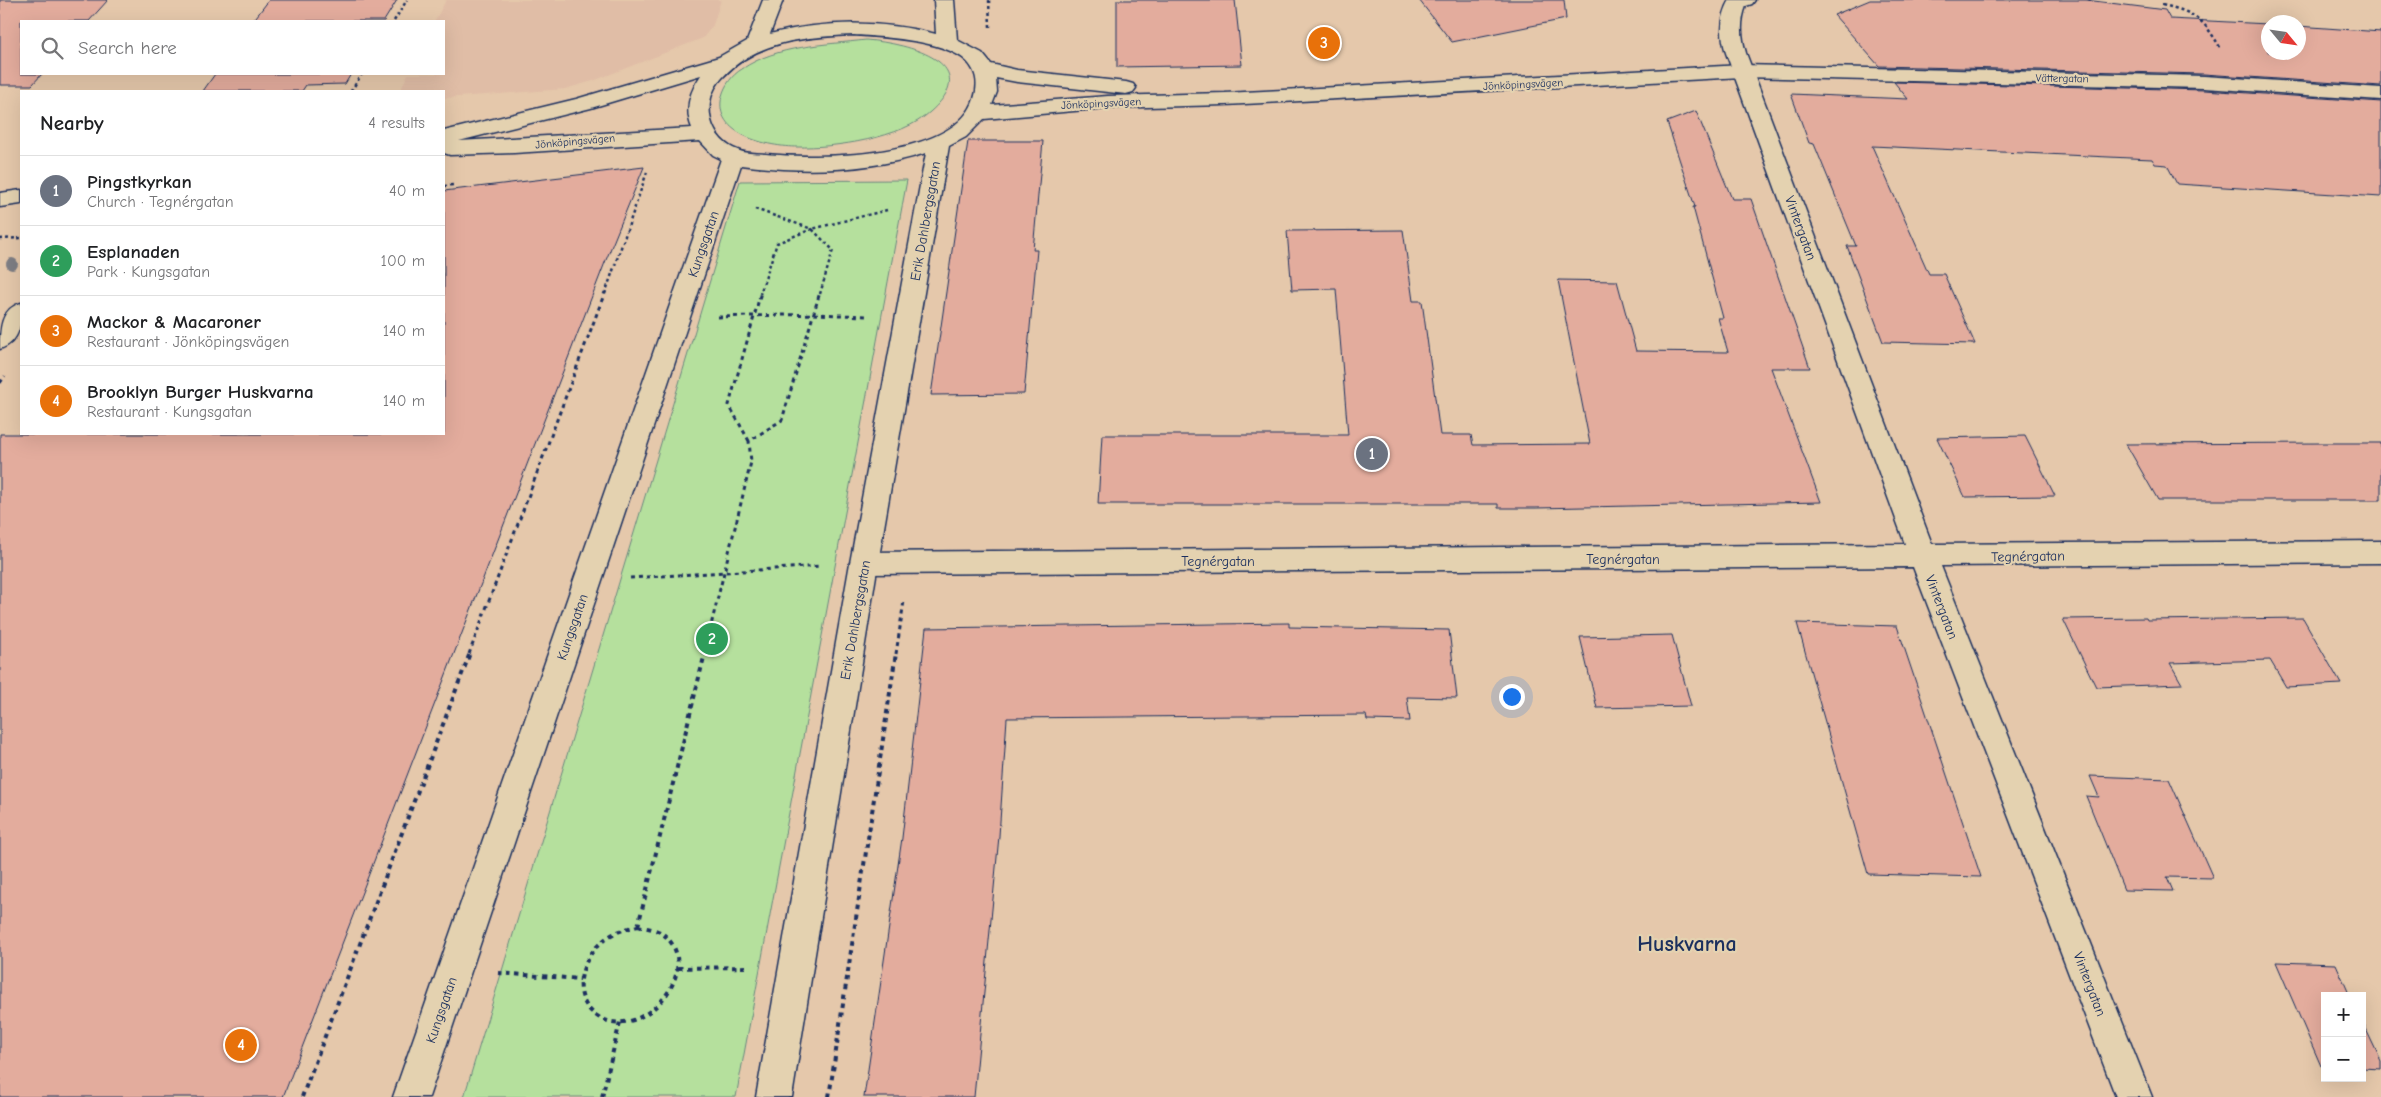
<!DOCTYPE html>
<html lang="en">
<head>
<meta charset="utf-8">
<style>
	body { margin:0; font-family:"Comic Neue",sans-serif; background:#f2f2f2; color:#202124 }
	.controls { position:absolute; right:15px; bottom:15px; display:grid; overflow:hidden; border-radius:0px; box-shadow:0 5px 20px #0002 }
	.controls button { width:45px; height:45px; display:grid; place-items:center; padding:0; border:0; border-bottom:1px solid #e0e0e0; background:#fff; color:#202124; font:25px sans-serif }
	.compass { position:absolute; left:2261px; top:15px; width:45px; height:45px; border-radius:50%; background:#fff; box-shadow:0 5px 20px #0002; rotate:119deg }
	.you { position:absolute; left:1511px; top:696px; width:18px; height:18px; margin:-12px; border:4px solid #fff; border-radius:50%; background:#1a73e8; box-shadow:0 0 0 8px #1a73e833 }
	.badge { display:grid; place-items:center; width:32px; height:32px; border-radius:50%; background:#b45309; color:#fff; font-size:16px; font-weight:700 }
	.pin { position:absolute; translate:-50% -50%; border:2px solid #fff; box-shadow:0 1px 5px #0006 }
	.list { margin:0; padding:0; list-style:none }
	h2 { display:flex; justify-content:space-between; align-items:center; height:65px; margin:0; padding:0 20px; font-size:21px }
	h2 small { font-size:16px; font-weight:400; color:#757577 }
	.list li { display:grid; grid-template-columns:32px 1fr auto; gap:15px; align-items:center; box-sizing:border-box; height:70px; padding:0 20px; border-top:1px solid #e0e0e0 }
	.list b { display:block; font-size:19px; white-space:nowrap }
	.list p { margin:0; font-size:16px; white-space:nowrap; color:#757577 }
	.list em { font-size:16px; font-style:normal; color:#757577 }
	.icon { flex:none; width:28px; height:28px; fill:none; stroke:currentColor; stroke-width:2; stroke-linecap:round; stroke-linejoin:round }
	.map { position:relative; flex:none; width:2381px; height:1097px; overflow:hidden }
	.search { position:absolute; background:#fff; box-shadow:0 5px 20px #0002; left:20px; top:20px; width:425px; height:55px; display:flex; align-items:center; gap:12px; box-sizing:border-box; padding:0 18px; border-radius:0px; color:#757577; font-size:19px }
	.panel { position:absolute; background:#fff; box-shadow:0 5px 20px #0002; left:20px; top:90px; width:425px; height:345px; border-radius:0px }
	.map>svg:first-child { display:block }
	.built { fill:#e0bda6 }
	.green { fill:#b5e09d; stroke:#68887e }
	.building { fill:#e3ac9d; stroke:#1b2f5e }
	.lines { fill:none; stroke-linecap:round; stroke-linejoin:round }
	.minor-casing { stroke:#1b2f5e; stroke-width:3 }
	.tertiary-casing { stroke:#1b2f5e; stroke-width:3 }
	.path-far2 { stroke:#1b2f5e; stroke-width:2.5; stroke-dasharray:3 3; stroke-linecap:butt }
	.path-far1 { stroke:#1b2f5e; stroke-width:3; stroke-dasharray:4 4; stroke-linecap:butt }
	.path { stroke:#1b2f5e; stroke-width:4; stroke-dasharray:4.5 4.5; stroke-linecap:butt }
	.minor { fill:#e4d2b0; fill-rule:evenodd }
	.tertiary { fill:#e4d2b0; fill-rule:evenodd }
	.tree { fill:#7e7e84 }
	.labels { text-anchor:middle; stroke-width:4.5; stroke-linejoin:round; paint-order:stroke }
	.far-street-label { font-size:11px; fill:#1b2f5e; stroke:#e4d2b0 }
	.street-label { font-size:14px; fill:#1b2f5e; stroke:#e4d2b0 }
	.near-district-label { font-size:22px; font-weight:bold; fill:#1b2f5e; stroke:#e4d2b0 }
</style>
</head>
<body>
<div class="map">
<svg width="2381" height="1097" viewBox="0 0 2381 1097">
	<rect width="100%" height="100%" fill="#e5c8ab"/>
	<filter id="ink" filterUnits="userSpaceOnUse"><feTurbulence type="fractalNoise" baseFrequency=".02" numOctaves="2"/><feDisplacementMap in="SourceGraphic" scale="10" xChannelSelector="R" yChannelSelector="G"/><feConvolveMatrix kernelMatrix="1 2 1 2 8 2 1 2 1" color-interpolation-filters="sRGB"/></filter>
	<g filter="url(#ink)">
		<path class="built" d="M446 0H721L713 25 703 38 593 81 565 89 444 98V91H400L408 74H444V21H435Z"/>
		<path class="green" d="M866 40C905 43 987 62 930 112 902 138 835 148 797 147 769 147 712 135 722 96 725 85 732 75 742 69 777 45 825 45 866 40Z
			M907 180 736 1097H464L740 181Z"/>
		<path class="building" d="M0 0H108L89 21H21V74H42L32 85H0Z
			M269 0H397L384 21H253Z
			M1117 0H1235L1242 65 1117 67Z
			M1419 0H1564L1566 19 1452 42Z
			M1870 0H2086L2165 10 2170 19 2268 24V52H2298V26L2381 32V86L2204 74 1879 66 1834 15Z
			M215 74H351L345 84 306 85 302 91H203Z
			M1894 82 2204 90 2381 102V197L2177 184 2167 165 2155 164 2152 159 1872 146 1929 274H1944L1975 344 1883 342 1847 246H1856L1814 144 1809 143 1791 94 1908 99Z
			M1696 111 1732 199H1751L1810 368H1771L1821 502 1536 508H1498V504H1098L1102 435H1348L1336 289 1292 290 1287 231 1403 230 1413 301H1422L1440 435H1471L1473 445 1590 444 1558 280 1617 281 1636 351 1728 352 1718 318H1723L1693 207H1695L1667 122Z
			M968 141H1043L1033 250H1037L1024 394 931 395Z
			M644 167 604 265 283 1097H0V434H444V191Z
			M2025 436 2055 496 1965 497 1937 438Z
			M2324 443H2381V500H2158L2126 444Z
			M2146 618 2147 620 2303 618 2341 684 2286 687 2270 660 2170 663 2182 684 2096 687 2063 619Z
			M1289 623V627L1449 630 1457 698 1407 697 1410 721 1367 720 1366 715 1007 718 999 836 974 1097H864L902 838 926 628Z
			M1797 623 1897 626 1981 877 1868 874Z
			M1672 635 1691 706 1597 708 1580 637Z
			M2090 776 2169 779 2213 878 2167 877 2173 891 2124 890 2086 796 2099 797Z
			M2276 962 2336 964 2350 996H2325V1066H2321Z
			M2362 1021 2381 1061V1069L2362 1068Z"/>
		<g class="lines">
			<defs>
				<path id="minor" d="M1730 0H1755L1752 4 1746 6C1740 22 1741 36 1746 53L1932 544 2381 541V563L1941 566 2152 1097H2116L1913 567 864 574 854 571 850 563 854 555 864 552 1905 544 1726 53C1720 34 1720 17 1730 0Z
					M21 303C22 321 21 342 0 349 0 330 0 309 21 303Z"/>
				<path id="tertiary" d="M763 0H783L770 34C824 20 882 20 936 34L934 0H954L957 40 982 53 991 64 1017 70 1126 82 1133 84 1136 88 1133 92 1126 94 1017 82 996 78 997 92 992 105 1108 96 1225 93 1742 65 2204 76 2381 88V100L2204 88 1742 77 1225 105 1108 108 984 119 966 137 949 146 878 563 792 1097H756L850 563 926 153C866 172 803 173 741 165L429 1097H393L721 159 713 155 700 141 514 153 450 155 444 153V131L576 99 719 57 747 41ZM854 35C883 37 960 40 973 70 978 79 977 90 974 99 955 159 816 159 766 154 758 153 748 154 740 151 708 141 700 101 722 78 756 40 806 37 854 35ZM701 75C690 91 684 109 692 128L459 141 591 108Z
					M21 190V204L0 207V193Z"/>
			</defs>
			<use href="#minor" class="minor-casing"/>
			<use href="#tertiary" class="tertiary-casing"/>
			<path class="path-far2" d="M989 0 990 27
				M2162 5C2196 12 2204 20 2221 49
				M394 21 407 0
				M351 91 362 74
				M444 186 453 185
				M755 209 812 229 777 243 760 294
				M0 239 21 238
				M605 294 647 172
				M820 294 833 250 812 229 887 210"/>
			<path class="path-far1" d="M718 317 814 314 867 316
				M0 383 5 376
				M749 441 729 405 761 292
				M630 578 821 566
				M469 654 605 292
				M704 654 751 462 749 441 782 420 820 292
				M896 654 904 601"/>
			<path class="path" d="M638 926 705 653
				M638 926C646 928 657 929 663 934 707 969 641 1045 597 1016 569 997 581 958 603 941 613 932 625 929 638 926Z
				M678 968 750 967
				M498 973 580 979
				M302 1097 470 653
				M602 1097 620 1022
				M829 1097 896 653"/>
			<use href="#minor" class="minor"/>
			<use href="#tertiary" class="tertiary"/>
		</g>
		<circle class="tree" cx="12" cy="264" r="6"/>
	</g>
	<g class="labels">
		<g class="far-street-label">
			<text transform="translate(2062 78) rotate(1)" y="4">Vättergatan</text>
			<text transform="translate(1523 84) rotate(-3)" y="4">Jönköpingsvägen</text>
			<text transform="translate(1101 103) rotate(-3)" y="4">Jönköpingsvägen</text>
			<text transform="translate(575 141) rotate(-5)" y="4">Jönköpingsvägen</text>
		</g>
		<g class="street-label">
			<text transform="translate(925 221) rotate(-80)" y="5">Erik Dahlbergsgatan</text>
			<text transform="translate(1801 228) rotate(70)" y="5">Vintergatan</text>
			<text transform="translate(703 244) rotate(-71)" y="5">Kungsgatan</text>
			<text transform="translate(2028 556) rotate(-1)" y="5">Tegnérgatan</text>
			<text x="1623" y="564">Tegnérgatan</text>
			<text x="1218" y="566">Tegnérgatan</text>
			<text transform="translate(1942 607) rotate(69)" y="5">Vintergatan</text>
			<text transform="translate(855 620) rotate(-80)" y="5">Erik Dahlbergsgatan</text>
			<text transform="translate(572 627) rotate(-71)" y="5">Kungsgatan</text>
			<text transform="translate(2090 984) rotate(69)" y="5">Vintergatan</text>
			<text transform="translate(441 1010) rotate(-71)" y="5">Kungsgatan</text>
		</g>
		<g class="near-district-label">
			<text x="1687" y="951">Huskvarna</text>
		</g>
	</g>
</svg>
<div class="controls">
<button>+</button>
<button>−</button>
</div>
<svg class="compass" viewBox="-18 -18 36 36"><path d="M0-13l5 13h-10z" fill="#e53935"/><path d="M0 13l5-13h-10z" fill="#757577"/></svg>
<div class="you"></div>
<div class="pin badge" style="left:1372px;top:454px;background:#6b7280">1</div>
<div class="pin badge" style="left:712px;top:639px;background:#2e9e5b">2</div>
<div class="pin badge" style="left:1324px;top:43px;background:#e8710a">3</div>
<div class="pin badge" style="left:241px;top:1045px;background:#e8710a">4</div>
<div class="search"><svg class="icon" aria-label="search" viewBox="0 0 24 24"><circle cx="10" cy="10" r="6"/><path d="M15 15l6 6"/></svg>Search here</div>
<section class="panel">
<h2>Nearby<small>4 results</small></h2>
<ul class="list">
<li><span class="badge" style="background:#6b7280">1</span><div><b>Pingstkyrkan</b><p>Church · Tegnérgatan</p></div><em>40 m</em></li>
<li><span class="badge" style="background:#2e9e5b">2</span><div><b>Esplanaden</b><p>Park · Kungsgatan</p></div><em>100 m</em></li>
<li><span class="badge" style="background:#e8710a">3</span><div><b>Mackor &amp; Macaroner</b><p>Restaurant · Jönköpingsvägen</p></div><em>140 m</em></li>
<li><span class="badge" style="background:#e8710a">4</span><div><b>Brooklyn Burger Huskvarna</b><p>Restaurant · Kungsgatan</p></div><em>140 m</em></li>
</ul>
</section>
</div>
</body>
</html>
